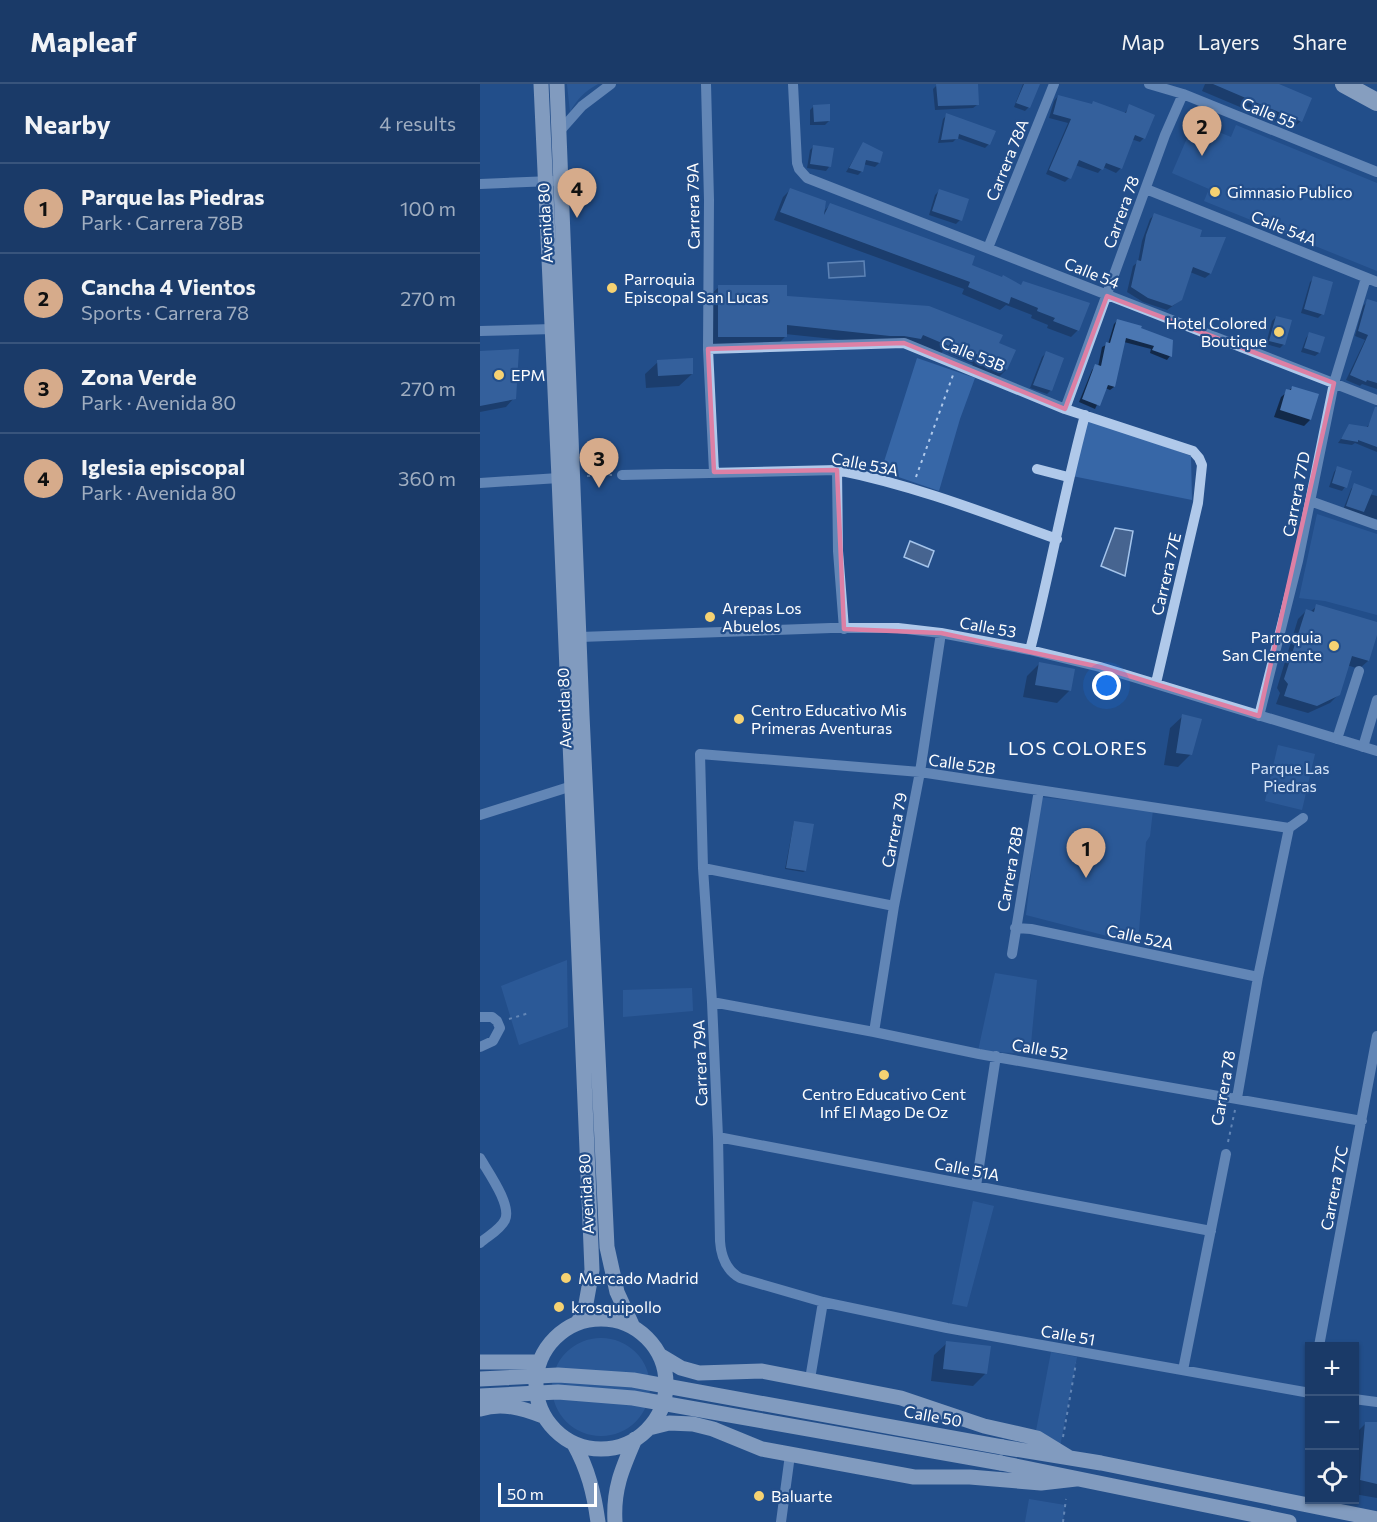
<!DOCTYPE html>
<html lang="en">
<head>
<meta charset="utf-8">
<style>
	body { margin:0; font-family:Commissioner,sans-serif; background:#274571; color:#f1f3f6 }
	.controls { position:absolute; right:18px; bottom:18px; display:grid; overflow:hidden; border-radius:0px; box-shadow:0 2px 4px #0004 }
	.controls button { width:54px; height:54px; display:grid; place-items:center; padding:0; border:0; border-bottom:2px solid #38547c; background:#1a3a68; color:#f1f3f6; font:30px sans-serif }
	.scale { position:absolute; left:18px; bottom:15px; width:99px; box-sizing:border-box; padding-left:6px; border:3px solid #fff; border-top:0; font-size:16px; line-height:21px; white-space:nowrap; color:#fff; -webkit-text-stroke:4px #234e8a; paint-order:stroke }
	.you { position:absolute; left:627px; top:602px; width:21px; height:21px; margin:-15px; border:4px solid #fff; border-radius:50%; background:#1a73e8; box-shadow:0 0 0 9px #1a73e833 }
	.badge { display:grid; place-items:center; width:39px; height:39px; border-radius:50%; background:#d6ab8b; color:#111; font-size:20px; font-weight:700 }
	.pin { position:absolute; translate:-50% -50px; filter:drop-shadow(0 2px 3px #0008) }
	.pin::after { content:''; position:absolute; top:32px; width:21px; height:18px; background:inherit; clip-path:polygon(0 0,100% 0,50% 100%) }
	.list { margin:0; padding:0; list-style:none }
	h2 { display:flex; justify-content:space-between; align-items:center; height:78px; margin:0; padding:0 24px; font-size:26px }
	h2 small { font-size:20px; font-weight:400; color:#9fadc0 }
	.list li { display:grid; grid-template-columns:39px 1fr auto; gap:18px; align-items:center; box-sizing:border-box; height:90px; padding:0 24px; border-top:2px solid #38547c }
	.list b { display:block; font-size:22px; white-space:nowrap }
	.list p { margin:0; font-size:20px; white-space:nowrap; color:#9fadc0 }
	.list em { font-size:20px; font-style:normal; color:#9fadc0 }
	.icon { flex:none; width:33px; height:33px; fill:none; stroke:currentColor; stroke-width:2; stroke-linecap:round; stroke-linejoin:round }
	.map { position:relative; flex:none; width:897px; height:1438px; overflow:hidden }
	header { display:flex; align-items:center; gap:36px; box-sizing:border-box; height:84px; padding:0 30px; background:#1a3a68; border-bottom:2px solid #38547c }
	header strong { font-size:28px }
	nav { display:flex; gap:33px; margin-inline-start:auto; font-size:21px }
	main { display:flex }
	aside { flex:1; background:#1a3a68 }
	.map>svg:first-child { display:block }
	.green { fill:#3767a7 }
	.water { fill:#466490; stroke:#a4c4eb; stroke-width:1.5 }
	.shadow { fill:#0007 }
	.building { fill:#4b77b2 }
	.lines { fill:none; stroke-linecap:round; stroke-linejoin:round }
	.path { stroke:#b0c9ea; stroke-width:2; stroke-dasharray:3 4.5; stroke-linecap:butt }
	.minor { stroke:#b0c9ea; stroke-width:10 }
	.major { stroke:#f4f8fe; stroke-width:15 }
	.highway { stroke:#fff; stroke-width:18 }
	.major-bridge { stroke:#f4f8fe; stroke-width:15 }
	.marked { fill:none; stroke:#dd80a5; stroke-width:4.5; stroke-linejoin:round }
	.poi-dot { fill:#f6d272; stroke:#234e8a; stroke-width:2 }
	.labels { text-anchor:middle; stroke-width:4.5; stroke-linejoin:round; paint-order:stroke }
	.street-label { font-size:16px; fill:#fff; stroke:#234e8a }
	.poi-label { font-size:16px; fill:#fff; stroke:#234e8a; text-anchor:start }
	.park-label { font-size:16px; fill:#d4e4f8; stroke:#234e8a }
	.neighbourhood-label { font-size:18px; letter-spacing:1.5px; fill:#fff; stroke:#234e8a }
</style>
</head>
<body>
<header>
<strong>Mapleaf</strong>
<nav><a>Map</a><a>Layers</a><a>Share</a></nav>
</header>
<main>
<aside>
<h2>Nearby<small>4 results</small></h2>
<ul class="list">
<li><span class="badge">1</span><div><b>Parque las Piedras</b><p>Park · Carrera 78B</p></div><em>100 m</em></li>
<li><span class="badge">2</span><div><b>Cancha 4 Vientos</b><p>Sports · Carrera 78</p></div><em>270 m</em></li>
<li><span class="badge">3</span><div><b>Zona Verde</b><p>Park · Avenida 80</p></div><em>270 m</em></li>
<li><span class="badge">4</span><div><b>Iglesia episcopal</b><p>Park · Avenida 80</p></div><em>360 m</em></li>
</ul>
</aside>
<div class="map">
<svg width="897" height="1438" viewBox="0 0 897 1438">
	<rect width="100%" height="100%" fill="#234e8a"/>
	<path class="green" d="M87 0H118C105 7 97 15 90 28Z
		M714 38 751 53 756 41 897 99V187L724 117 729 105 692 89Z
		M437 274 495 294 480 335 459 407 401 387Z
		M606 333 711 372 712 416 592 392Z
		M837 430 897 450V531L845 517 819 514Z
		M798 661 835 670 822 726 785 717Z
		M560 713 673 726 670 752 666 758 658 860 546 831Z
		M87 876 88 943 39 961 21 902Z
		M515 889 557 896 550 970 498 967Z
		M212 904 213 927 143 933V906Z
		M493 1117 514 1122 487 1223 472 1220Z
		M72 1303a49 49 0 1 1 98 0a49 49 0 1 1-98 0Z
		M571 1268 597 1273 578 1373 552 1368Z
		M549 1415 585 1421 583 1438H545Z"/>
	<path class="water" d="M384 177 385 192 349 194 348 179Z
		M635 444 653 447 645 492 621 482Z
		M430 457 454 467 448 483 424 473Z"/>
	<path class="shadow" d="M497 0V21L493 24 455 26 453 5 457 1Z
		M543 0H553L549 23 545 27 534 23Z
		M725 0H795L821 37 812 45 722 7Z
		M578 12 644 30 650 22 664 54 660 58 651 55 641 84 636 89 623 83 618 89 595 81 589 94 585 98 566 90 588 39 569 34 574 17Z
		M334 22 349 37 345 41H330V26Z
		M467 31 509 60 505 64 477 54 473 58 458 59 463 35Z
		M383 60 399 79 395 83 383 80 382 87 378 91 366 88Z
		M334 62 349 83 346 87 327 84 330 66Z
		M310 106 342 129 350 121 540 202 543 199 598 246 591 253 567 244 568 241 551 234 552 231 526 221 520 226 482 210 484 205 294 136 303 113Z
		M459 107 480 136 476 140 449 131 455 111Z
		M674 131 717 154 744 155 730 190 725 194 710 188 701 216 687 226 663 218 647 208 653 182 658 178 662 157 670 135Z
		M834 194 842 230 838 234 821 229 830 198Z
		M239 203 306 213 517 260 534 267 526 286 518 294 491 283 493 280 463 267 460 270 401 260 305 250V253L297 261H230V211Z
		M888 217 897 220V305L882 300 880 302 866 296 885 256 875 252 883 222Z
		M796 233 804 260 800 264 786 260 792 237Z
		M637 237 691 257 690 272 687 276 670 269 671 265 644 258 634 303 630 306 625 304 615 325 599 318 612 286 616 282 618 283 622 263 628 260 634 240Z
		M829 250 839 269 835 272 821 268 826 254Z
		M0 268 34 314 26 323 0 328Z
		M566 269 582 275 570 307 567 310 550 304 562 273Z
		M178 278 212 290 199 302 166 304 165 290Z
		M813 303 830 336 824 342 794 333 801 313Z
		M891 338 897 340V368L875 359 872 361 858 359 870 342 886 344Z
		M857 384 865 403 862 407 849 403 854 388Z
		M875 401 889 410 897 412V435L880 432 863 426 871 405Z
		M837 522 897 540V546L888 577 879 585 867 581 859 610 850 619 828 629 796 620 800 609 797 604 818 535 826 527 830 528Z
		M560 579 590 606 577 619 543 613 547 592Z
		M703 632 711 670 698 683 684 681 690 644Z
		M314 738 325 787 323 788 305 785Z
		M467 1259 506 1289 493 1302 451 1297 454 1271Z
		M886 1339H897V1414L874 1410V1351Z"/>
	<path class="building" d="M456 0H498L499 21 458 22Z
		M544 0H560L550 24 536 19Z
		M733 0H799L832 14 822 38Z
		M578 11 612 20 613 17 646 29 649 20 675 31 665 55 655 51 642 85 626 79 623 86 599 76 591 95 569 86 591 35 573 30Z
		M350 20V37L334 38 333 21Z
		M466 29 516 47 510 61 479 50 478 55 461 56Z
		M383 58 403 68 400 79 386 76 383 88 369 84Z
		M333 61 354 64 351 83 330 80Z
		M310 104 346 117 344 131 350 119 495 172 492 181 522 193 523 191 541 201 543 197 610 219 599 247 573 237 575 234 557 227 558 224 531 213 529 220 488 203 490 198 300 128Z
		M459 105 489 115 482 137 452 127Z
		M674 129 722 146 720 153H746L731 190 713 183 702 216 692 222 668 214 651 203 657 176 661 177 666 151Z
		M833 192 853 198 844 231 824 225Z
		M238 201H307V212L449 222 523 251 519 259 536 266 527 286 499 275 500 272 483 263 471 258 469 262 443 251 441 255 424 252H410L307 241V253H238Z
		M887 215 897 218V299L887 296 886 298 870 291 888 251 878 247Z
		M796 232 812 236 805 261 789 257Z
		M637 235 662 242 661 244 693 256 692 273 672 266 674 262 646 254 635 303 628 301 620 322 602 315 615 280 621 282 626 258 630 259Z
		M829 248 845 253 840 269 824 264Z
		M39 265 36 315 0 322V267Z
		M566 267 584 274 572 307 553 301Z
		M213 274V290L178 292 177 276Z
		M812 302 839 310 831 336 800 326 806 305 811 306Z
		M895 323H897V363L878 356V358L861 355 869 340 888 343Z
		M857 382 872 387 867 404 852 399Z
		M874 399 893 406 884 428 866 422Z
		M836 520 897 538V551L889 577 872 572 860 611 837 622 804 612 808 600 804 595 826 525 834 528Z
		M559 578 595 585 591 607 555 601Z
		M702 630 722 635 712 671 696 669Z
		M314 737 334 740 326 787 306 784Z
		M466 1257 511 1262 507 1290 463 1285Z
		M885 1338H897V1400L880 1396Z"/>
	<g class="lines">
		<path class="path" d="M107 392 132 391
			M436 393 473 291
			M29 935 49 929
			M748 1058 755 1026
			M583 1353 596 1279
			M583 1438 586 1415"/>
		<path class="minor" d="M226 0 229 116 228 265 234 388
			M313 0 317 79 319 85 327 94 897 316
			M669 0 703 10 897 88
			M79 48 102 22 131 0
			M0 100 72 97
			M666 105 897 198
			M508 164 574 0
			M0 247 73 245
			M228 265 424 259 585 325 713 367 719 374 722 381 718 419 676 599
			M585 325 685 51 703 10
			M557 385 588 393
			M357 386 358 467 364 545
			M142 391 357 386C433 401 505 429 577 455
			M0 399 79 394
			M830 417 897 441
			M100 553 351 544H418L461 549 550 566 620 583 897 667
			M550 566C570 488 584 409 605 331
			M779 632 818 477 854 299 886 194
			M857 655 879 587
			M883 663 897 616
			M0 731 92 702
			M809 744 440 688 220 670 223 784 232 918 238 1053 240 1157C241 1173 246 1186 260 1194L343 1218 467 1244 830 1309
			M223 784 414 822
			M535 844 551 845 778 893
			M532 870 559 706
			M232 918 394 948 499 970 882 1037
			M0 933H12L17 937 20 944 13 957 0 963
			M394 948 414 822 440 688 461 549
			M757 1014 778 893 809 744 823 734
			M238 1053 731 1147
			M0 1074C8 1088 32 1121 25 1136 20 1146 8 1152 0 1159
			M496 1102 516 972
			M839 1262 897 952
			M703 1286 746 1070
			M330 1295 343 1218
			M874 1315 897 1318
			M301 1438 310 1371"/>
		<path class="major" d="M61 0 79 394 112 1186 105 1225 98 1238
			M77 0 102 631 127 1163 137 1208 153 1243
			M56 1300a65 65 0 1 1 130 0a65 65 0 1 1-130 0Z
			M181 1272 201 1284 219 1289 282 1287 421 1314 504 1342 557 1354 588 1373
			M0 1278H58
			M0 1325C22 1318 42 1324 63 1332
			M169 1344 189 1339 213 1340 233 1345 282 1365 434 1393H490L561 1399 596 1395
			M94 1360C108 1385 114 1409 118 1438
			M522 1363 621 1379 897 1435
			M521 1379 809 1438
			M135 1438C133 1405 142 1385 155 1355"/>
		<path class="highway" d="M864 0 897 18"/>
		<path class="major-bridge" d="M0 1295 78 1291 153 1296 522 1363
			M0 1312 78 1308 153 1314 521 1379"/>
	</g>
	<path d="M0 0H897V1438H0ZM627 212 854 299 779 632 620 583 461 549 364 545 357 386 234 388 228 265 424 259 585 325Z" fill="#234e8a" fill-opacity=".55" fill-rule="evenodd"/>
	<path class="marked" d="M627 212 854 299 779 632 620 583 461 549 364 545 357 386 234 388 228 265 424 259 585 325Z"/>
	<g class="poi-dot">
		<circle cx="735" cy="108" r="6"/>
		<circle cx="132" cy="204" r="6"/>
		<circle cx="799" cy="248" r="6"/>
		<circle cx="19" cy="291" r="6"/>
		<circle cx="230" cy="533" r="6"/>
		<circle cx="854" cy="562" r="6"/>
		<circle cx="259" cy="635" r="6"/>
		<circle cx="404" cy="991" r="6"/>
		<circle cx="86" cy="1194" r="6"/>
		<circle cx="79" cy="1223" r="6"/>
		<circle cx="279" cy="1412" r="6"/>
	</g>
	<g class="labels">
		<g class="street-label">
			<text transform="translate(789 29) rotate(22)" y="6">Calle 55</text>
			<text transform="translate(527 76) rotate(-68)" y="6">Carrera 78A</text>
			<text transform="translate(213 122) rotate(-91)" y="6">Carrera 79A</text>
			<text transform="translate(641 128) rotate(-70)" y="6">Carrera 78</text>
			<text transform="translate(65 139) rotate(-93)" y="6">Avenida 80</text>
			<text transform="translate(804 144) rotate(22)" y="6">Calle 54A</text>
			<text transform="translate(612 189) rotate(22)" y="6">Calle 54</text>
			<text transform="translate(493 270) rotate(22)" y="6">Calle 53B</text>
			<text transform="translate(385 380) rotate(11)" y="6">Calle 53A</text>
			<text transform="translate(816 410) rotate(-79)" y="6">Carrera 77D</text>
			<text transform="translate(686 490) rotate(-77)" y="6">Carrera 77E</text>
			<text transform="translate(508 543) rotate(10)" y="6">Calle 53</text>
			<text transform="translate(84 624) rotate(-92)" y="6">Avenida 80</text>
			<text transform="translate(482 680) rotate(8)" y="6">Calle 52B</text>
			<text transform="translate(414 746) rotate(-79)" y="6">Carrera 79</text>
			<text transform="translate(530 785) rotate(-80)" y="6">Carrera 78B</text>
			<text transform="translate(660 853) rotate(12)" y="6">Calle 52A</text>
			<text transform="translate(560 965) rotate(10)" y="6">Calle 52</text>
			<text transform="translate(220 979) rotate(-92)" y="6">Carrera 79A</text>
			<text transform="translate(743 1004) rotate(-80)" y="6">Carrera 78</text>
			<text transform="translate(487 1085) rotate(11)" y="6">Calle 51A</text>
			<text transform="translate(854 1104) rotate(-79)" y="6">Carrera 77C</text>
			<text transform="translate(106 1110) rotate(-93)" y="6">Avenida 80</text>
			<text transform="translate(588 1251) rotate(10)" y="6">Calle 51</text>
			<text transform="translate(453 1332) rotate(10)" y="6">Calle 50</text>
		</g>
		<g class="poi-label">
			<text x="747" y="114">Gimnasio Publico</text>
			<text x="144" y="201">Parroquia<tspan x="144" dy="18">Episcopal San Lucas</tspan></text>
			<text x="787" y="245" text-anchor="end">Hotel Colored<tspan x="787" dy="18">Boutique</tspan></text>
			<text x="31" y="297">EPM</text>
			<text x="242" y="530">Arepas Los<tspan x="242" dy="18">Abuelos</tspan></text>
			<text x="842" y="559" text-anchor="end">Parroquia<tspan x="842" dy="18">San Clemente</tspan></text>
			<text x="271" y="632">Centro Educativo Mis<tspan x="271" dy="18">Primeras Aventuras</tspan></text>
			<text x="404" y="1016" text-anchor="middle">Centro Educativo Cent<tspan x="404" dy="18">Inf El Mago De Oz</tspan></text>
			<text x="98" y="1200">Mercado Madrid</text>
			<text x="91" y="1229">krosquipollo</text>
			<text x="291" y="1418">Baluarte</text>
		</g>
		<g class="park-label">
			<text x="810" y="690">Parque Las<tspan x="810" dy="18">Piedras</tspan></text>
		</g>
		<g class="neighbourhood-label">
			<text x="598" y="671">LOS COLORES</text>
		</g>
	</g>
</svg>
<div class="controls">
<button>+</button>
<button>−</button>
<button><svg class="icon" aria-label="locate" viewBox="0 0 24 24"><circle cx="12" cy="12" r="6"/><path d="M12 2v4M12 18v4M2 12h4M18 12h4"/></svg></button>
</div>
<div class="scale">50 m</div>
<div class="you"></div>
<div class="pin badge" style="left:606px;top:794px">1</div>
<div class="pin badge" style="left:722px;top:72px">2</div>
<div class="pin badge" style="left:119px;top:404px">3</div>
<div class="pin badge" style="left:97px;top:134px">4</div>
</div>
</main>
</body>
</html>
